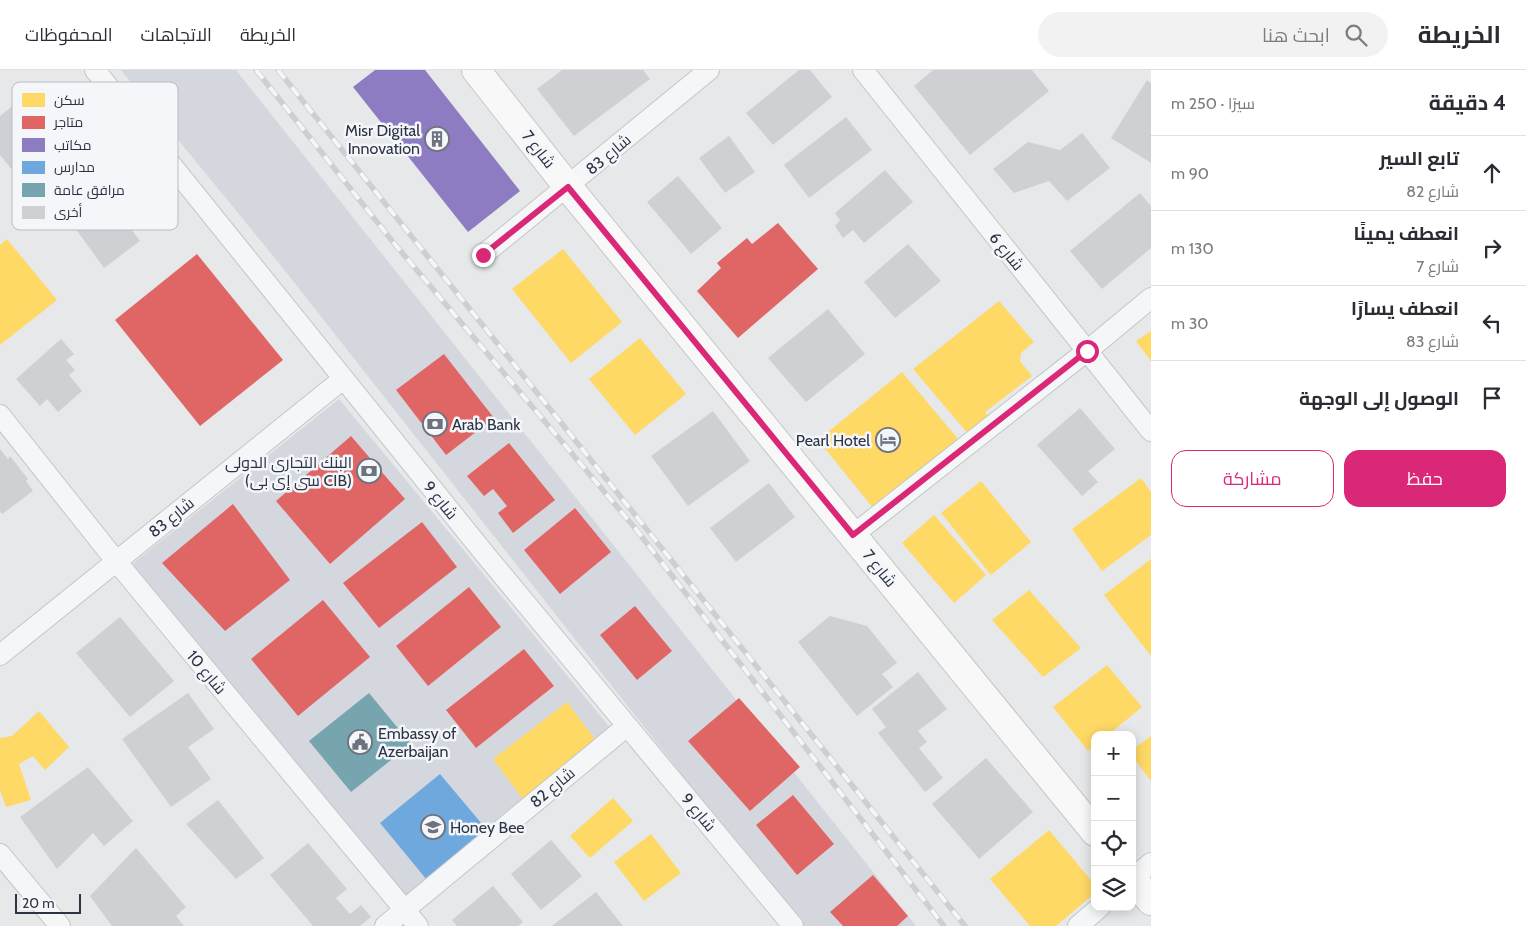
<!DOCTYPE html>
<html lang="ar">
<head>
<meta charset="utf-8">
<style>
	body { margin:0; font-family:Cabin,Cairo,sans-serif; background:#f2f2f3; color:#2b2b33; direction:rtl }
	.controls { position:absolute; right:15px; bottom:15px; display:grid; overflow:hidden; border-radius:10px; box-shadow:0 2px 12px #0003 }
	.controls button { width:45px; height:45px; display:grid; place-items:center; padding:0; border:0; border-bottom:1px solid #e1e1e2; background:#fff; color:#2b2b33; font:25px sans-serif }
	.scale { position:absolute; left:15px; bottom:12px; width:66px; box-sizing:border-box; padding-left:5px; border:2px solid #2b3445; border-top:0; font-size:14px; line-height:18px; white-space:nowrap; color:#2b3445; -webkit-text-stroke:4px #f4f6f9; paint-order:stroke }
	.stop { position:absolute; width:15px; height:15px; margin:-11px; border:4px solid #db2777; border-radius:50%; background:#fff }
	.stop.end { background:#db2777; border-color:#fff; box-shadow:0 1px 5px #0008 }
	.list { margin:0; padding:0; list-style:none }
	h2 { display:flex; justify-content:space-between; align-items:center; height:65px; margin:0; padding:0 20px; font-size:21px }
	h2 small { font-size:16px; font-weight:400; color:#7c7c81 }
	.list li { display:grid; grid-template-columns:32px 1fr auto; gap:15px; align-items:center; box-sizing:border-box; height:75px; padding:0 20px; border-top:1px solid #e1e1e2 }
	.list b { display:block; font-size:19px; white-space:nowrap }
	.list p { margin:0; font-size:16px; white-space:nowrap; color:#7c7c81 }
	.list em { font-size:16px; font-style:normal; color:#7c7c81 }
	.actions { display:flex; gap:10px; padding:15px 20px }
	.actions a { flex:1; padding:11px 0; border:1px solid #db2777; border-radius:15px; text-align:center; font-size:18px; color:#db2777 }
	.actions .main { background:#db2777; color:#fff }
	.icon { flex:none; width:28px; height:28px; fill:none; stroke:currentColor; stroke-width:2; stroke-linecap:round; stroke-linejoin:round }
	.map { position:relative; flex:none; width:1151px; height:856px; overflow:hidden; direction:ltr }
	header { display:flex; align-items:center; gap:30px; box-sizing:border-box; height:70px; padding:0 25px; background:#fff; border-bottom:1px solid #e1e1e2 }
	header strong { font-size:24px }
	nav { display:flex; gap:28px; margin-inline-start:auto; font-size:18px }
	.search { width:350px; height:45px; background:#f2f2f3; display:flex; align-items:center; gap:12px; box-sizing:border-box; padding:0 18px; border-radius:28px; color:#7c7c81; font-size:19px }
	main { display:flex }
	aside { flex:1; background:#fff }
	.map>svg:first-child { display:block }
	.built { fill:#d4d7dd }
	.homes { fill:#ffd966 }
	.shops { fill:#e06666 }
	.offices { fill:#8e7cc3 }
	.schools { fill:#6fa8dc }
	.public { fill:#76a5af }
	.building { fill:#ced0d3 }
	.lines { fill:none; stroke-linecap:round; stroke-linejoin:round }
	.street-casing { stroke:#c4c6c8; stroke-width:22 }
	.secondary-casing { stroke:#c4c6c8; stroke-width:30 }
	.street { stroke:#f5f6f7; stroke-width:20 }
	.secondary { stroke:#f8f8f8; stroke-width:28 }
	.rail-casing { stroke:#cecfd2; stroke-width:5.5 }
	.rail { stroke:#f4f6f9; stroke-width:4; stroke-dasharray:11; stroke-linecap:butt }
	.route { stroke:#db2777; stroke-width:6 }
	.labels { text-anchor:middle; stroke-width:5; stroke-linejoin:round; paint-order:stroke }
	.poi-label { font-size:16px; fill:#2b3445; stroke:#f4f6f9; text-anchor:end }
	.street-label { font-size:16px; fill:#2b3445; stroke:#f4f6f9 }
	.key { fill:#f4f6f9; stroke:#b8bcc3; stroke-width:1 }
	.key-label { font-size:14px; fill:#2b3445 }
</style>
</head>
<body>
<header>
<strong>الخريطة</strong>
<div class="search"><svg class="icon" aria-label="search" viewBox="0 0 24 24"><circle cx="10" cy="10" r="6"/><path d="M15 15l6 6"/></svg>ابحث هنا</div>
<nav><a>الخريطة</a><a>الاتجاهات</a><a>المحفوظات</a></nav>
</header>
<main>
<aside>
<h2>4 دقيقة<small>سيرًا · 250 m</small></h2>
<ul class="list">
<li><svg class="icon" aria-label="ahead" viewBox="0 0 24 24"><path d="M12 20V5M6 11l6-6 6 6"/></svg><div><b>تابع السير</b><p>شارع 82</p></div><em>90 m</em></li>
<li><svg class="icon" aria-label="right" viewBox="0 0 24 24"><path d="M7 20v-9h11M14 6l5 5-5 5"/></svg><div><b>انعطف يمينًا</b><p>شارع 7</p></div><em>130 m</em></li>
<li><svg class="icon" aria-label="left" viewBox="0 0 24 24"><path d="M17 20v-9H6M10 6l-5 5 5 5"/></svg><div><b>انعطف يسارًا</b><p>شارع 83</p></div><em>30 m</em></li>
<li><svg class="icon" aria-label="arrive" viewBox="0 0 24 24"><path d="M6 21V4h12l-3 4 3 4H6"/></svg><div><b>الوصول إلى الوجهة</b></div></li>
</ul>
<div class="actions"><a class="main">حفظ</a><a>مشاركة</a></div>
</aside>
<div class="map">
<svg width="1151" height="856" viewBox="0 0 1151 856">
	<rect width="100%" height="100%" fill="#e6e8ea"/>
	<path class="built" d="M121 0H236L916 856H801L278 192Z
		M339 329 612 660 406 826 131 495Z"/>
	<path class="homes" d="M7 169 57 230 0 275V175Z
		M563 179 622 252 571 293 512 219Z
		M999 231 1034 272 1021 283 1020 291 1032 306 985 342 991 349 969 365 913 299Z
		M1151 261V291L1136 271Z
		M640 268 686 324 635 365 589 309Z
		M902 302 958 369 873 438 818 370Z
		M1141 408 1151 422V465L1102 501 1072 459Z
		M981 411 1031 472 991 505 941 443Z
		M934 445 986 505 954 533 902 473Z
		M1151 489V586L1104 525Z
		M1029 520 1081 578 1043 607 992 550Z
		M1107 595 1142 637 1108 665H1095V675L1088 681 1053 637Z
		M567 632 597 672 523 729 493 689Z
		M39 641 69 677 45 700 33 686 19 694 31 730 6 737 0 720V668L12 666Z
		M1151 666V711L1132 686V680Z
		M613 728 633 751 590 788 570 766Z
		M1049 760 1095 815V823L1056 856H1030L990 809Z
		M651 764 681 803 644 831 614 792Z"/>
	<path class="shops" d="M778 153 818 199 738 268 697 221 721 198 717 193 747 168 752 174Z
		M197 184 283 290 200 356 115 250Z
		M444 284 494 348 446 385 396 320Z
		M351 366 405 429 330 494 276 431Z
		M509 373 555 430 513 463 498 443 507 436 493 419 484 426 467 406Z
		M233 434 290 510 225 561 162 493Z
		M575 438 611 482 560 524 524 480Z
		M422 452 457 497 379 558 343 513Z
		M469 517 501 557 428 616 396 576Z
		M323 530 370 587 298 646 251 589Z
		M635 536 672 581 637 610 600 565Z
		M524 579 554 616 476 678 446 640Z
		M739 628 800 697 750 741 688 671Z
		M793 725 834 774 797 805 756 755Z
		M873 805 908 846 897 856H843L830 842Z"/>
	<path class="offices" d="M375 0H425L520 121 468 162 353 17Z"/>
	<path class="schools" d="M440 704 487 760 427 810 380 753Z"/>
	<path class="public" d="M369 623 411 674 351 722 309 671Z"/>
	<path class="building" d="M562 0H643L650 9 574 66 537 19Z
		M799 0H810L832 27 773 75 746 43Z
		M933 0H1032L1049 21 970 85 914 16Z
		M1147 10 1151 13V93L1111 68Z
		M41 13 69 49 55 60 67 76 22 112 0 85V46Z
		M846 47 872 80 809 128 784 95Z
		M1082 63 1110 98 1067 131 1049 111 1014 123 993 99 1028 72 1060 80Z
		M729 66 755 102 725 123 699 88Z
		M885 100 913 132 864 173 853 160 843 168 835 156 840 150 835 143Z
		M113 103 133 131 118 141 140 171 104 198 62 140Z
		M678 106 722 158 691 184 647 132Z
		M1140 123 1151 136V178L1102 219 1070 181Z
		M908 174 941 211 895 248 864 212Z
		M828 239 865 284 806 332 768 288Z
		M61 269 74 284 66 290 75 300 69 305 82 321 58 342 47 329 40 336 16 309Z
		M1080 338 1115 379 1088 401 1098 412 1082 426 1037 375Z
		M713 341 750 391 688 436 651 386Z
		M0 379 8 389 10 386 28 409 26 411 33 421 2 444 0 441Z
		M769 413 795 447 736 492 710 458Z
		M830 546 867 556 897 593 882 604 893 617 857 646 798 572Z
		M120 547 174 611 130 647 76 583Z
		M918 602 947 639 918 661 927 672 919 678 943 708 925 722 878 663 886 657 872 639Z
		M188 623 214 659 188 677 211 709 171 737 122 669Z
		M986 688 1033 742 979 789 932 734Z
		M88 697 133 751 104 776 93 763 57 799 20 747Z
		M218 730 264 788 236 809 186 754Z
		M551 770 582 806 541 840 511 804Z
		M308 773 347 819 336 828 350 844 361 835 371 847 360 856H313L270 805Z
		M136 778 186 837 176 846 184 856H112L90 826Z
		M493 816 523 852 518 856H457L452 850Z
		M596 822 623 856H552Z"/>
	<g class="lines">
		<defs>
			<path id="street" d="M95 0 484 483 793 856
				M863 0 1151 361
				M483 185 709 0
				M0 345 116 491 418 856
				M853 465 1087 281 1151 228
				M0 585 343 309
				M0 784 60 856
				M1132 809 1151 793
				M385 856 627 656
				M1078 856 1100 837"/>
			<path id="secondary" d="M476 0 568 117 1095 762
				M1132 808 1151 831"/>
		</defs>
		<use href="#street" class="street-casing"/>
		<use href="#secondary" class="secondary-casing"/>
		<use href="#street" class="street"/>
		<use href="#secondary" class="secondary"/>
		<defs>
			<path id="rail" d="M256 0 393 172 635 458 944 856
				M278 0 965 856"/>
		</defs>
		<use href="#rail" class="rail-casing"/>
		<use href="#rail" class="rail"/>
	</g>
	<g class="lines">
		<path class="route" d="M483 185 568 117 853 465 1087 281"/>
	</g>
	<defs>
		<symbol id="building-ring" viewBox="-11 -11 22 22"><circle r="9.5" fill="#f4f6f9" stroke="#6c737f" stroke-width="1.5"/><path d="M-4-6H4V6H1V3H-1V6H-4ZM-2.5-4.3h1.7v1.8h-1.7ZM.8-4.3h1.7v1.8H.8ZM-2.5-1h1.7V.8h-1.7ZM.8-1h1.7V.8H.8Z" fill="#6c737f"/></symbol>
		<symbol id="bank-ring" viewBox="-11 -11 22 22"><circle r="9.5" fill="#f4f6f9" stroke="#6c737f" stroke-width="1.5"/><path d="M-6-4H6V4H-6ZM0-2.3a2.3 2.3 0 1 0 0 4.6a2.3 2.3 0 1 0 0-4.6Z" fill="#6c737f"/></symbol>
		<symbol id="hotel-ring" viewBox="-11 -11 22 22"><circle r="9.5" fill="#f4f6f9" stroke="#6c737f" stroke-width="1.5"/><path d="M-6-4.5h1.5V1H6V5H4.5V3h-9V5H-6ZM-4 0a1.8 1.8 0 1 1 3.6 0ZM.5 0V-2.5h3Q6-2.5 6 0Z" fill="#6c737f"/></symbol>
		<symbol id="civic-ring" viewBox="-11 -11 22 22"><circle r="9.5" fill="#f4f6f9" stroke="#6c737f" stroke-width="1.5"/><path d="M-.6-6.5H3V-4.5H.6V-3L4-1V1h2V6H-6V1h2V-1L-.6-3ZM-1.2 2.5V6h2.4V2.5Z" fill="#6c737f"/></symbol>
		<symbol id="school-ring" viewBox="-11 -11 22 22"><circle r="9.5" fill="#f4f6f9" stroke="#6c737f" stroke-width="1.5"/><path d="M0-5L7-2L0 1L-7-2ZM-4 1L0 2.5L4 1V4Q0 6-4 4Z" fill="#6c737f"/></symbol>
	</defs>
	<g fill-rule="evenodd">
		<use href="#building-ring" x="423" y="55" width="28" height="28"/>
		<use href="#bank-ring" x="421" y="340" width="28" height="28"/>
		<use href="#hotel-ring" x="874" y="356" width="28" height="28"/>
		<use href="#bank-ring" x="355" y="387" width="28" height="28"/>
		<use href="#civic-ring" x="346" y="658" width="28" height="28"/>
		<use href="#school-ring" x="419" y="743" width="28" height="28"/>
	</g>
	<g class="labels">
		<g class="poi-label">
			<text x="420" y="66">Misr Digital<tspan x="420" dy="18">Innovation</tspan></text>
			<text x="452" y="360" text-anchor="start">Arab Bank</text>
			<text x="870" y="376">Pearl Hotel</text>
			<text x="352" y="398">البنك التجارى الدولى<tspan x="352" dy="18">(سى إى بى CIB)</tspan></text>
			<text x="378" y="669" text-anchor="start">Embassy of<tspan x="378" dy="18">Azerbaijan</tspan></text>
			<text x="450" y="763" text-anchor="start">Honey Bee</text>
		</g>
		<g class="street-label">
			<text transform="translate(539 79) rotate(52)" y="6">شارع 7</text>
			<text transform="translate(608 84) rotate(-40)" y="6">شارع 83</text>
			<text transform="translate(1007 181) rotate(51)" y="6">شارع 6</text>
			<text transform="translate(441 430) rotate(51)" y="6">شارع 9</text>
			<text transform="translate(171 447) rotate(-39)" y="6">شارع 83</text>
			<text transform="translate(880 498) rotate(51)" y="6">شارع 7</text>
			<text transform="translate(207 602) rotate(50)" y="6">شارع 10</text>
			<text transform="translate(552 717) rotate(-40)" y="6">شارع 82</text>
			<text transform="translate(699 742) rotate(50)" y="6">شارع 9</text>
		</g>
	</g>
	<rect x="12" y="12" width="166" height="148" rx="8" class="key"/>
	<rect x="22" y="23" width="23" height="14" fill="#ffd966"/>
	<rect x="22" y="46" width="23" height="13" fill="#e06666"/>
	<rect x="22" y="68" width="23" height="14" fill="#8e7cc3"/>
	<rect x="22" y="91" width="23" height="13" fill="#6fa8dc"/>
	<rect x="22" y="113" width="23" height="14" fill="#76a5af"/>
	<rect x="22" y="136" width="23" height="13" fill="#ced0d3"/>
	<g class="key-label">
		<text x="54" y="35">سكن</text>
		<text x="54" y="57">متاجر</text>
		<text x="54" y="80">مكاتب</text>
		<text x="54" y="102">مدارس</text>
		<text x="54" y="125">مرافق عامة</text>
		<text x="54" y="147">أخرى</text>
	</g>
</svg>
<div class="controls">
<button>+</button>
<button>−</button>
<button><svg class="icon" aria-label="locate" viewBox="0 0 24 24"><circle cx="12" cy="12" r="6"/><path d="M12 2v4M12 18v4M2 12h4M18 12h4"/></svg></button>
<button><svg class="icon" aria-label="layers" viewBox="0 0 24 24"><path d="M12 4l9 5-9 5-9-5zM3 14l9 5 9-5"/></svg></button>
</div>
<div class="scale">20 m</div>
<div class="stop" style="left:1087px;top:281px"></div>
<div class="stop end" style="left:483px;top:185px"></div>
</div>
</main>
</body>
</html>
